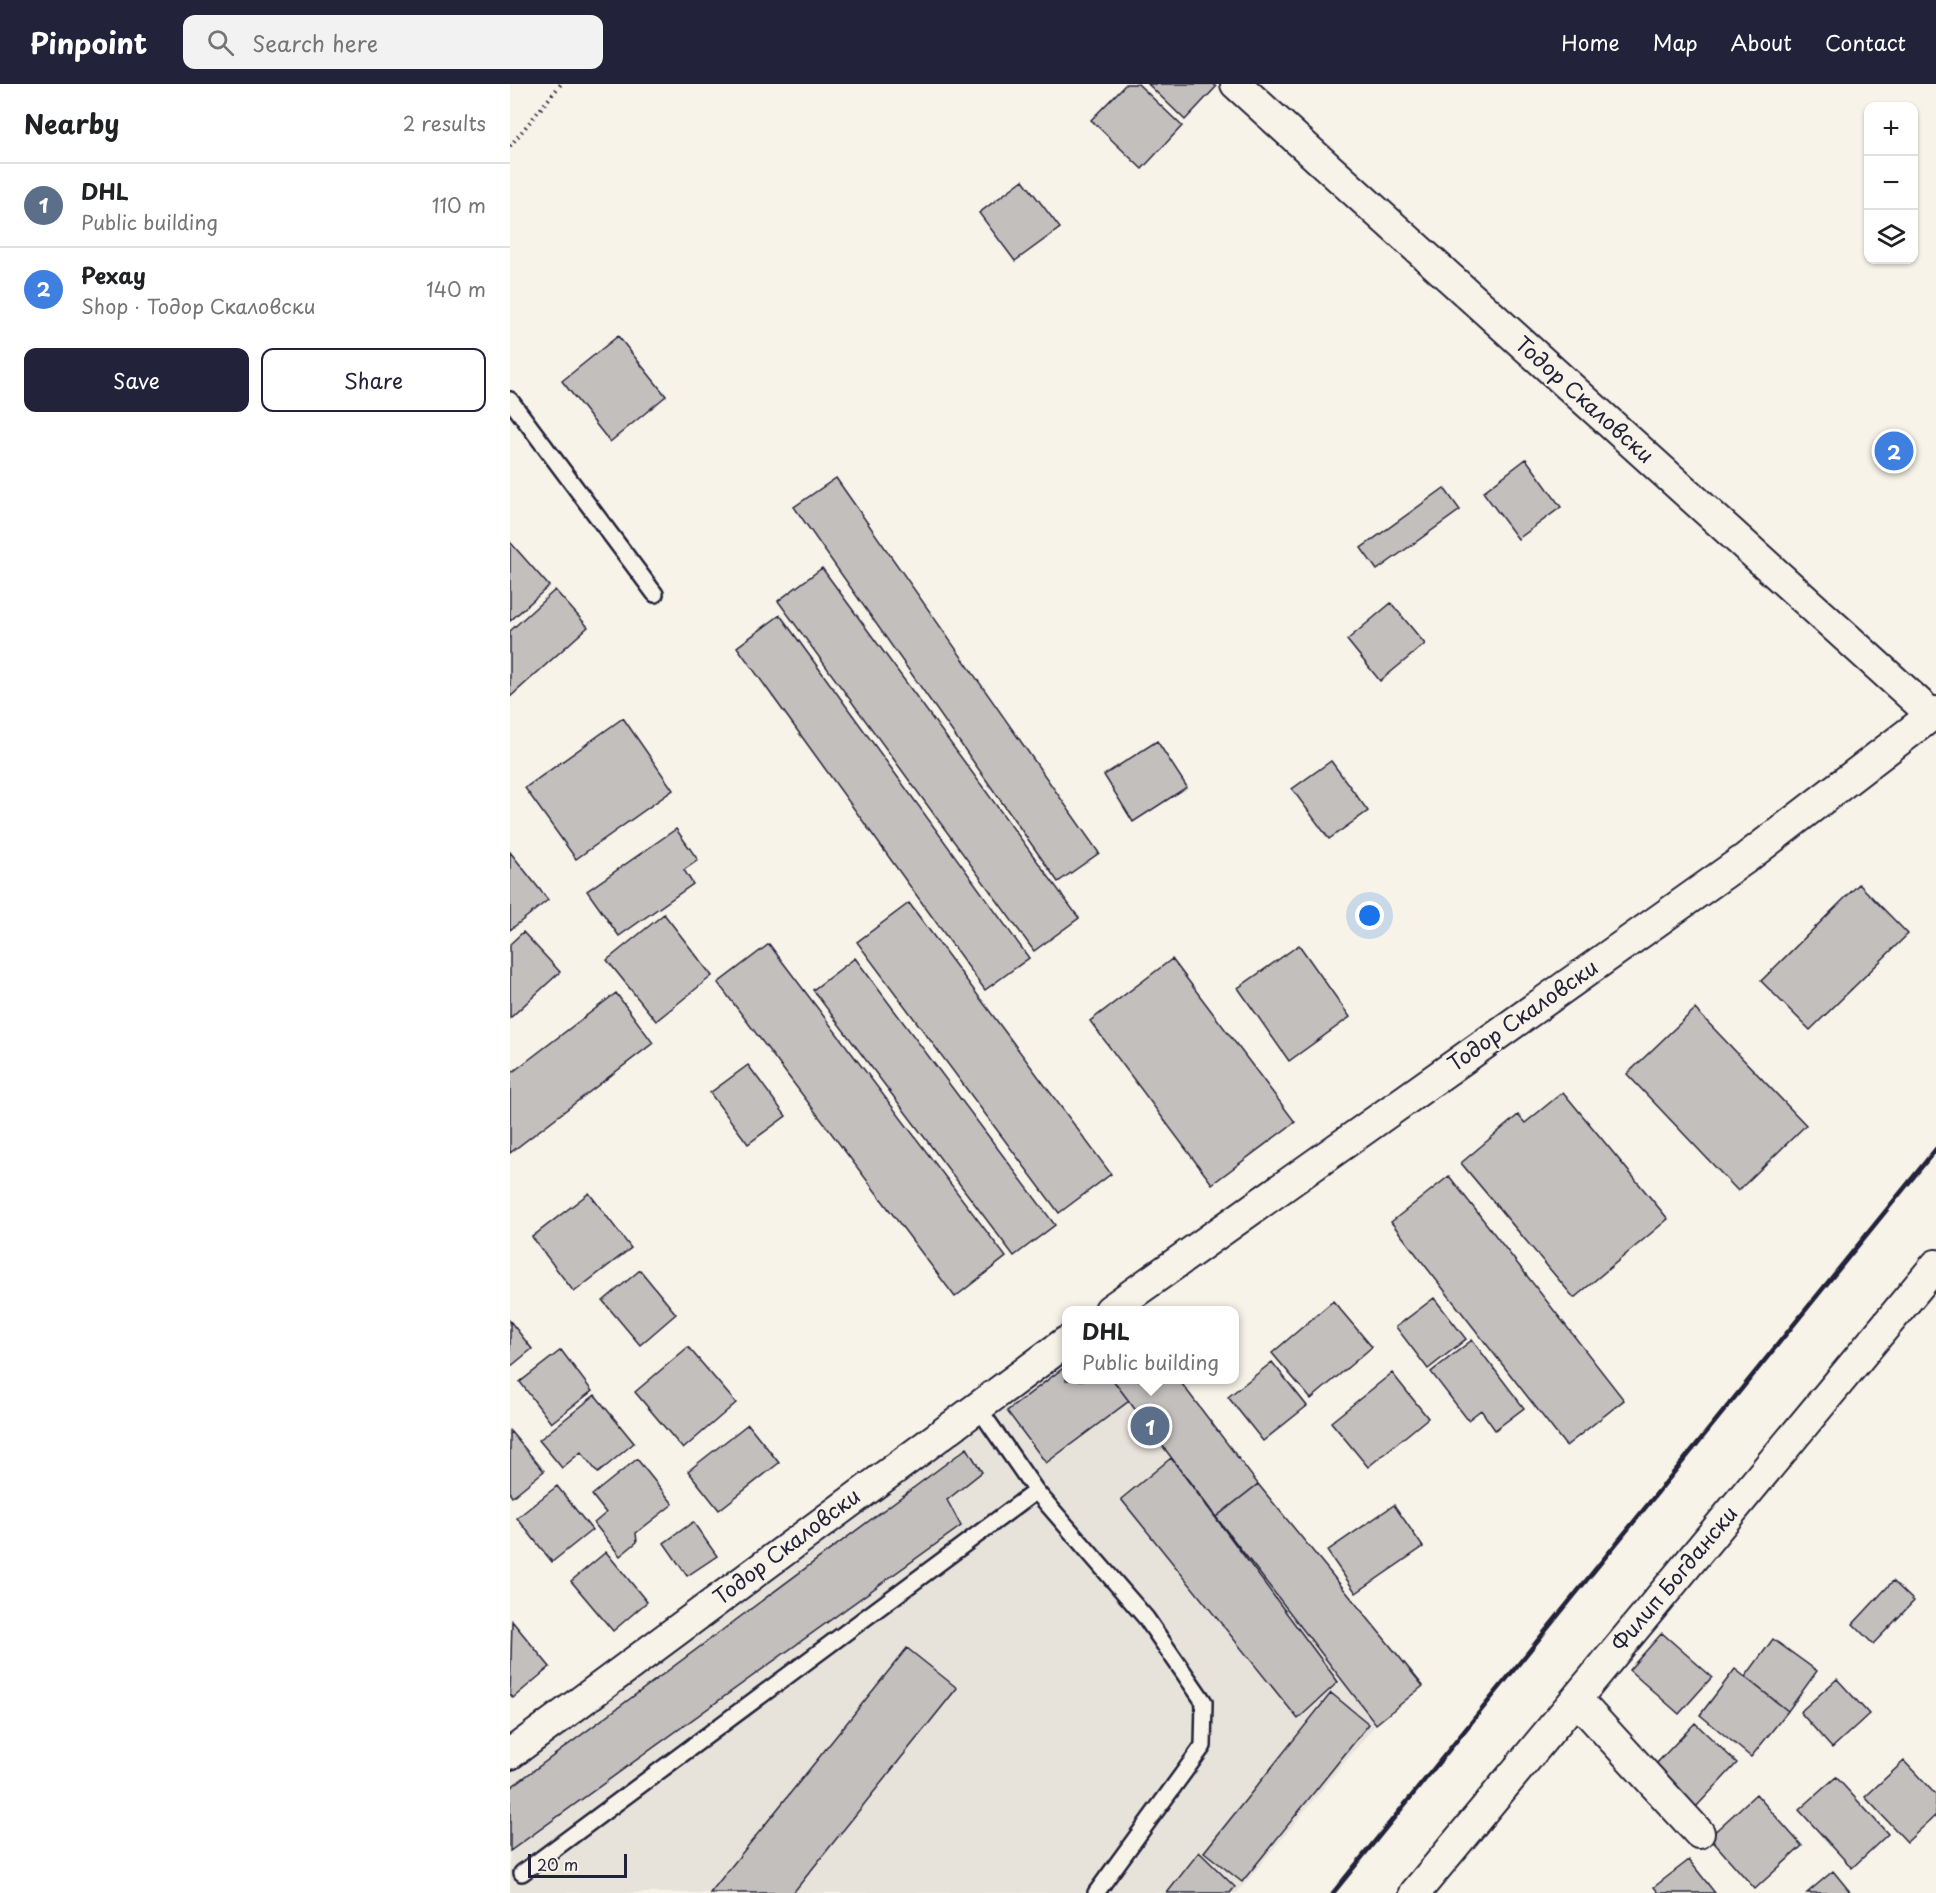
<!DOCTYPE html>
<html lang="en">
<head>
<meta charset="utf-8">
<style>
	body { margin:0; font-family:"Playpen Sans",sans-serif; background:#f2f2f2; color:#202124 }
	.controls { position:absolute; right:18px; top:18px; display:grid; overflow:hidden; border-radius:12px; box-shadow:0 2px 4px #0004 }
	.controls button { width:54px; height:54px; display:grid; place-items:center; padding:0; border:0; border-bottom:2px solid #e0e0e0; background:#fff; color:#202124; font:30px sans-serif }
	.scale { position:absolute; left:18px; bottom:15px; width:99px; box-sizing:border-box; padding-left:6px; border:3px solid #22223b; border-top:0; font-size:16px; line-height:21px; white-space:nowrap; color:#22223b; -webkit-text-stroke:4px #f7f3e8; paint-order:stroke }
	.you { position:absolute; left:860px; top:832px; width:21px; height:21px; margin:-15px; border:4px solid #fff; border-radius:50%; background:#1a73e8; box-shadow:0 0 0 9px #1a73e833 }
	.badge { display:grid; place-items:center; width:39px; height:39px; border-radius:50%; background:#22223b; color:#fff; font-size:20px; font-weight:700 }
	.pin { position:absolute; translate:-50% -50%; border:3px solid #fff; box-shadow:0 2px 6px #0006 }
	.popup { position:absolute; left:552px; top:1222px; width:177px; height:78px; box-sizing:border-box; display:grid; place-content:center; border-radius:12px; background:#fff; filter:drop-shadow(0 2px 4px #0005); font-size:20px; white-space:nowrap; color:#757577 }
	.popup b { font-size:22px; color:#202124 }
	.popup::after { content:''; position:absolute; left:50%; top:100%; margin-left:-12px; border:12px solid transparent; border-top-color:#fff }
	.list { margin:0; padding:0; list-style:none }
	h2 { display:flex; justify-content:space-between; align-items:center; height:78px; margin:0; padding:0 24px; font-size:26px }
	h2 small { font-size:20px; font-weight:400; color:#757577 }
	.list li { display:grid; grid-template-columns:39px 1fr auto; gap:18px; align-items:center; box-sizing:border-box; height:84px; padding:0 24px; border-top:2px solid #e0e0e0 }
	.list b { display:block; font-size:22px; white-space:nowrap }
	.list p { margin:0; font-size:20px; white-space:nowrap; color:#757577 }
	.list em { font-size:20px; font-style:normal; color:#757577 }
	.actions { display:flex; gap:12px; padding:18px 24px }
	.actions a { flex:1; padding:14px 0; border:2px solid #22223b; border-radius:12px; text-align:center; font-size:21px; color:#22223b }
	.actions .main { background:#22223b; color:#fff }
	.icon { flex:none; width:33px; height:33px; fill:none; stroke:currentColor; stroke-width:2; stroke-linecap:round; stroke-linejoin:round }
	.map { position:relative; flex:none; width:1426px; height:1809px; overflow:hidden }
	header { display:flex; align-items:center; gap:36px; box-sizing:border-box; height:84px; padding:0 30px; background:#22223b; color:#fff }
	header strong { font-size:28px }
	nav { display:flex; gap:33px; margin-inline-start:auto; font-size:21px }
	.search { width:420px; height:54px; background:#f2f2f2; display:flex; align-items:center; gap:15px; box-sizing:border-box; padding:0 21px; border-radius:12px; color:#757577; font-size:22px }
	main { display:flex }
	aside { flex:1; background:#fff }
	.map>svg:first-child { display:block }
	.built { fill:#e7e3db }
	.building { fill:#c2bfbd; stroke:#22223b; stroke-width:1.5 }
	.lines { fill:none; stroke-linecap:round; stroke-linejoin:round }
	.service-casing { stroke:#22223b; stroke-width:20 }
	.minor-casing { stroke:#22223b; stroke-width:34 }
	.path { stroke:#22223b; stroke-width:4; stroke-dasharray:1.5 4.5; stroke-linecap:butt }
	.service { stroke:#f7f3e8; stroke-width:15 }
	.minor { stroke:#f7f3e8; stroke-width:30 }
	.rail { stroke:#22223b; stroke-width:4.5 }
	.labels { text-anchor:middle; stroke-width:4.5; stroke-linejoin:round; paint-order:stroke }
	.street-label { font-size:21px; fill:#22223b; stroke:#f7f3e8 }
</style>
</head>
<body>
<header>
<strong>Pinpoint</strong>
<div class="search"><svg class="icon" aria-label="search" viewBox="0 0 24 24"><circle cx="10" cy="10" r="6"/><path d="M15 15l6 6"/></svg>Search here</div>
<nav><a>Home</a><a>Map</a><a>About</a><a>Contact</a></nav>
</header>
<main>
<aside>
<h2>Nearby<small>2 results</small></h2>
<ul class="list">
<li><span class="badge" style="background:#5c6f8a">1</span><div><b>DHL</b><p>Public building</p></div><em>110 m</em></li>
<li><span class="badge" style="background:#3f7fe0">2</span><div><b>Рехау</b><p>Shop · Тодор Скаловски</p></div><em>140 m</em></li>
</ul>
<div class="actions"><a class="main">Save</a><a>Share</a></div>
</aside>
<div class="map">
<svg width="1426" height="1809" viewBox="0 0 1426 1809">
	<rect width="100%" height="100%" fill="#f7f3e8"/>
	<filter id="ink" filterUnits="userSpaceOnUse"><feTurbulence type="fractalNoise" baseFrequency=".0167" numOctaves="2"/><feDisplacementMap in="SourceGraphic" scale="12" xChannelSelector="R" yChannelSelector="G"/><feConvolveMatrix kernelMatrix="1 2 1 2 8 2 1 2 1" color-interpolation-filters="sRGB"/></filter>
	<g filter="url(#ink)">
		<path class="built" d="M556 1262V1296H641L900 1599 727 1809H0V1674Z"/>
		<path class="building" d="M616 0H628L672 42 632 85 581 36Z
			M638 0H703L706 3 675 36Z
			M513 96 550 144 505 177 469 129Z
			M108 252 156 312 100 358 52 297Z
			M1016 375 1051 423 1008 455 973 408Z
			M326 394 589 769 548 798 284 423Z
			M934 404 950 426 867 486 851 464Z
			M0 458 39 502 0 537Z
			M312 484 569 834 524 867 268 517Z
			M45 506 78 543 0 613V547Z
			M881 519 915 560 870 597 837 556Z
			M270 531 519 874 475 906 227 563Z
			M113 634 163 706 66 775 15 704Z
			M647 657 677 703 623 738 594 691Z
			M821 677 858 727 819 755 782 705Z
			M166 745 188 776 174 786 183 800 109 852 77 807Z
			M0 768 38 816 0 846Z
			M1349 800 1398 850 1300 946 1251 897Z
			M399 819 601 1090 549 1129 347 858Z
			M154 830 202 892 146 937 97 876Z
			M13 848 50 888 0 934V860Z
			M259 860 496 1173 445 1213 208 899Z
			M789 861 840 933 779 977 728 904Z
			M345 874 545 1141 504 1172 303 906Z
			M662 875 785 1038 702 1100 580 937Z
			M106 909 143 959 0 1069V990Z
			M1185 925 1296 1041 1228 1107 1117 990Z
			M238 981 276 1032 238 1060 200 1009Z
			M1053 1008 1158 1135 1064 1214 951 1079 1008 1031 1015 1039Z
			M939 1092 1114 1316 1056 1362 881 1138Z
			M79 1109 121 1164 64 1208 22 1153Z
			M130 1186 166 1230 130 1261 93 1217Z
			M924 1214 956 1255 918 1285 886 1243Z
			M823 1217 862 1263 801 1315 762 1269Z
			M0 1237 22 1265 0 1283Z
			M962 1256 1014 1324 985 1346 971 1326 958 1336 921 1288Z
			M178 1263 226 1319 173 1365 125 1308Z
			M51 1266 82 1307 41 1339 10 1298Z
			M762 1278 797 1322 753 1357 718 1313Z
			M556 1282V1296H603L619 1317 536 1379 497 1327Z
			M882 1289 918 1334 858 1383 821 1338Z
			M603 1296H669L748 1400 706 1433Z
			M85 1311 124 1359 88 1389 71 1368 52 1384 29 1356Z
			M238 1340 269 1379 209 1426 178 1387Z
			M0 1347 34 1387 2 1413 0 1410Z
			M457 1364 472 1388 437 1416 451 1442 0 1767V1704Z
			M661 1374 828 1598 788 1635 611 1415Z
			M127 1375 163 1420 126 1449 127 1458 110 1472 84 1439 96 1429 82 1411Z
			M748 1400 913 1602 866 1640 706 1433Z
			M47 1402 82 1446 42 1478 7 1434Z
			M884 1421 913 1463 846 1509 817 1467Z
			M183 1438 207 1472 177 1492 154 1459Z
			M96 1468 137 1518 103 1547 61 1497Z
			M1383 1497 1404 1517 1363 1560 1343 1540Z
			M2 1537 40 1583 3 1614 0 1610Z
			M1152 1549 1202 1593 1169 1630 1119 1586Z
			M1263 1555 1307 1587 1278 1627 1235 1593Z
			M397 1564 447 1604 283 1809H200Z
			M1225 1585 1278 1627 1241 1673 1190 1631Z
			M1327 1595 1359 1630 1322 1664 1290 1628Z
			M821 1609 859 1640 732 1798 694 1768Z
			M1185 1639 1227 1679 1186 1723 1144 1682Z
			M1394 1677 1426 1711V1731L1397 1758 1355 1713Z
			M1326 1693 1378 1750 1342 1784 1289 1726Z
			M1246 1710 1292 1762 1245 1805 1199 1753Z
			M689 1768 725 1803 720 1809H657Z
			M1179 1776 1205 1809H1149L1144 1803Z
			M1323 1787 1341 1809H1297Z"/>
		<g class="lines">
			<defs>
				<path id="service" d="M0 316 145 510
					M467 1322 526 1407 636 1534 694 1618 693 1662 586 1809
					M12 1789 526 1407"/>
				<path id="minor" d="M726 0 1422 631
					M600 1226 1236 774 1426 628
					M1066 1615 1189 1749
					M0 1670 556 1258
					M905 1809 1426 1181"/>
			</defs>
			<use href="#service" class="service-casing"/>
			<use href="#minor" class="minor-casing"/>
			<path class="path" d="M0 62 51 0"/>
			<use href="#service" class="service"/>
			<use href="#minor" class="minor"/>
			<path class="rail" d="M823 1809 1426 1065"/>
		</g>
	</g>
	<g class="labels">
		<g class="street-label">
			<text transform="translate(1074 316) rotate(42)" y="7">Тодор Скаловски</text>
			<text transform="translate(1013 932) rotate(-35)" y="7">Тодор Скаловски</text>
			<text transform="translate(277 1463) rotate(-37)" y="7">Тодор Скаловски</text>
			<text transform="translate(1165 1495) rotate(-50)" y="7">Филип Богдански</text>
		</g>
	</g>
</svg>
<div class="controls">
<button>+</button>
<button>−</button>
<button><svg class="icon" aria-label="layers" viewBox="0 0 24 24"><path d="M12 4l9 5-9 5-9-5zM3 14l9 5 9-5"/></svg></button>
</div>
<div class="scale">20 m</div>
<div class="you"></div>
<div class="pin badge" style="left:640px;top:1342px;background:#5c6f8a">1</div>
<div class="popup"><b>DHL</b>Public building</div>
<div class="pin badge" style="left:1384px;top:367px;background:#3f7fe0">2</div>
</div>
</main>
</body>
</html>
